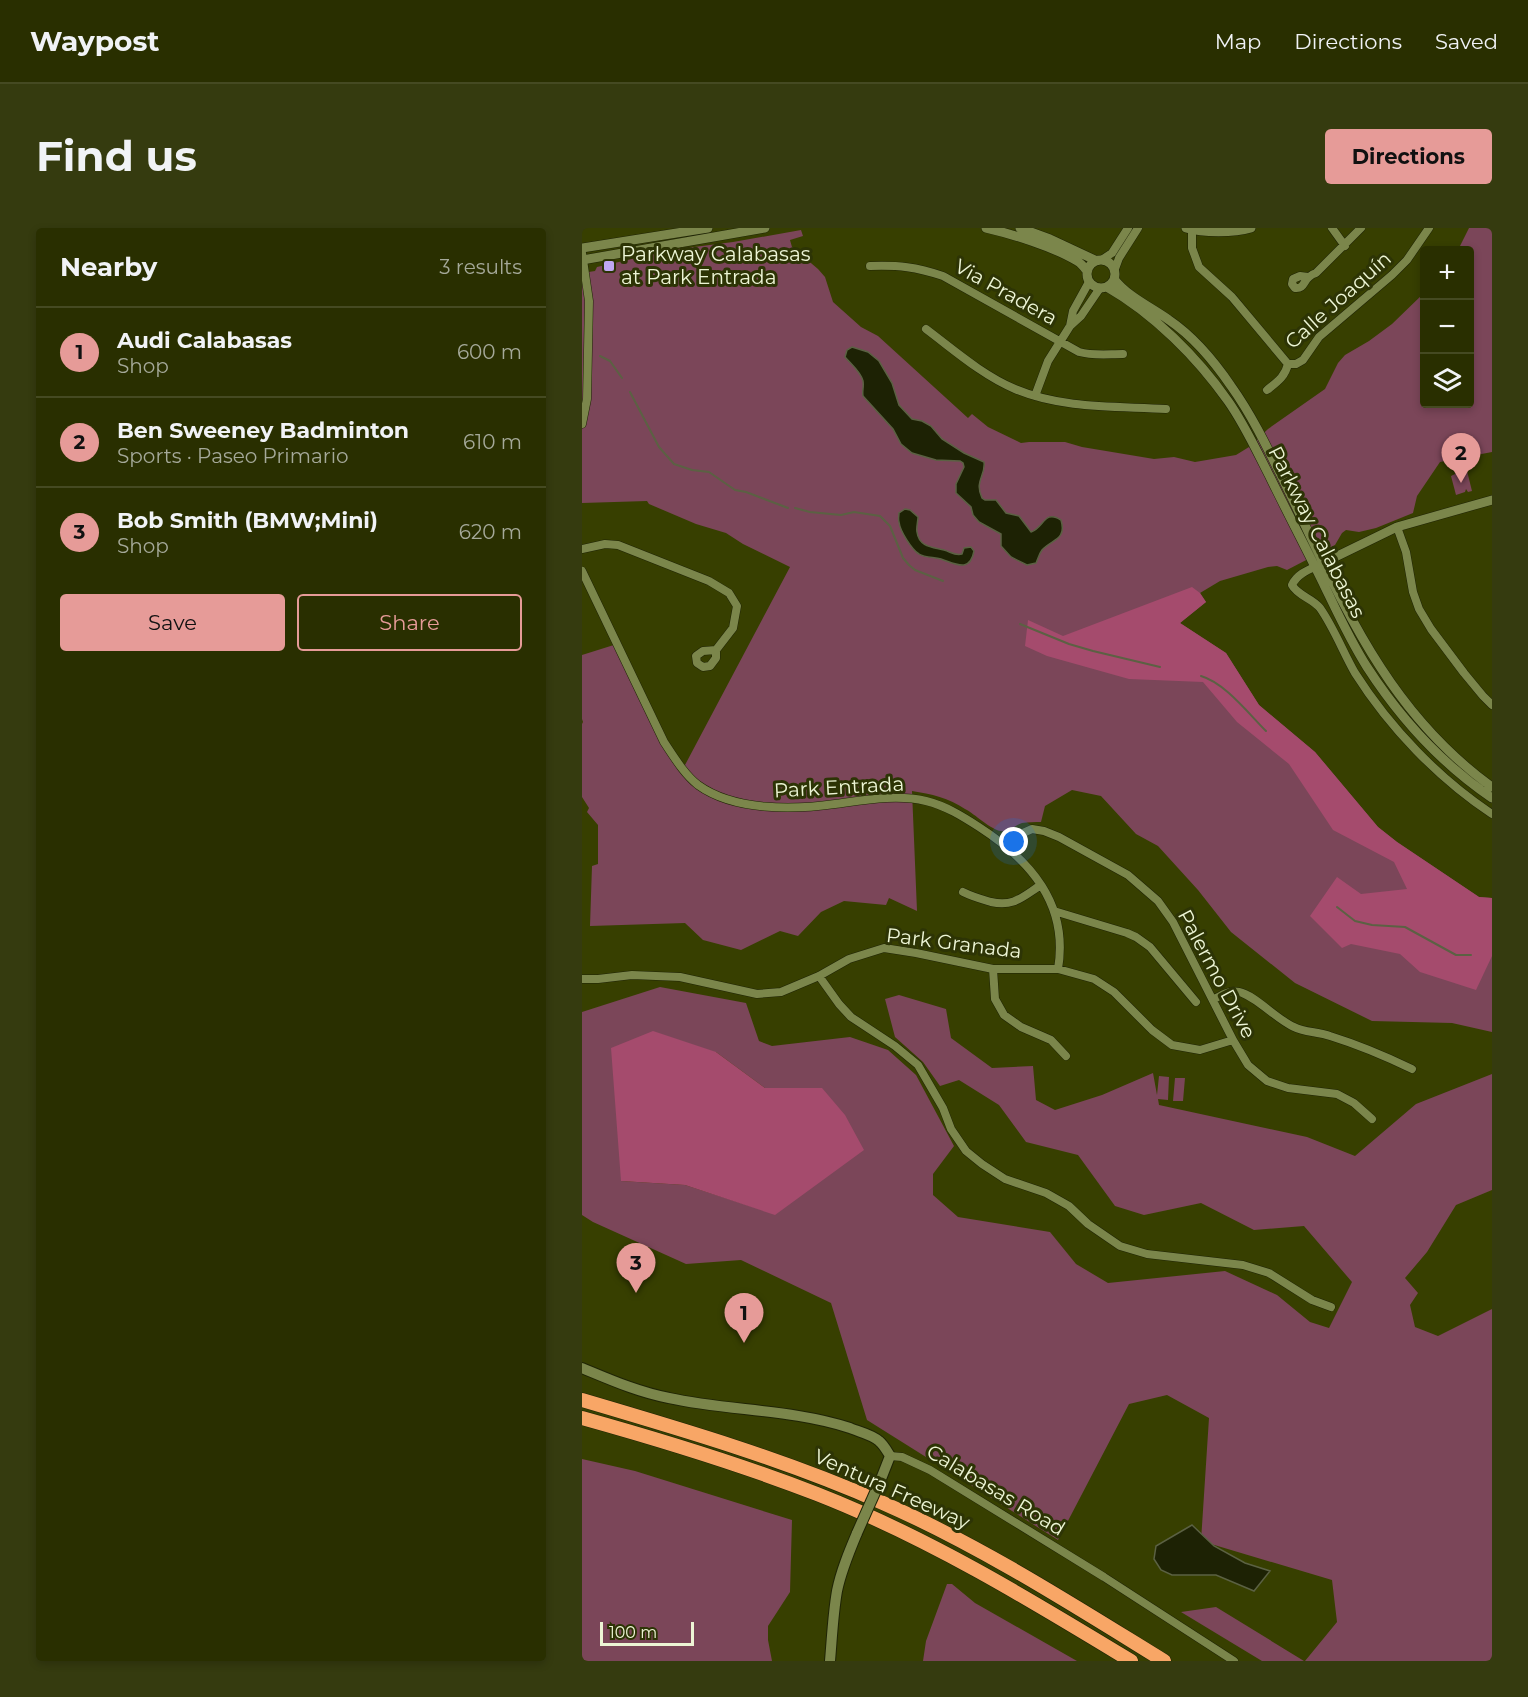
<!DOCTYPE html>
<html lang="en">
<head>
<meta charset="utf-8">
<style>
	body { margin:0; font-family:Montserrat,sans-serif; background:#353b0f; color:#f1f3f6 }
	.controls { position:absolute; right:18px; top:18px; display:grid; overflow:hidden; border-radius:6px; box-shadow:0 3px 9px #0003 }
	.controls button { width:54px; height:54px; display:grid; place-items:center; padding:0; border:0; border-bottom:2px solid #454a22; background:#292f00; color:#f1f3f6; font:30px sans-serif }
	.scale { position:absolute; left:18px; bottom:15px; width:94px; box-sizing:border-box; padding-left:6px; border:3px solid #edf5d5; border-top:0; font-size:16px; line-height:21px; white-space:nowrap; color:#edf5d5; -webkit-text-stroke:4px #2d3405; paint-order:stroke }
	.you { position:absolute; left:432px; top:614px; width:21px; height:21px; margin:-15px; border:4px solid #fff; border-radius:50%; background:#1a73e8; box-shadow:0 0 0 9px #1a73e833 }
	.badge { display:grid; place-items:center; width:39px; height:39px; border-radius:50%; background:#e69b98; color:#111; font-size:20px; font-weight:700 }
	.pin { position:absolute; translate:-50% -50px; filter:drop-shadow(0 2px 3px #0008) }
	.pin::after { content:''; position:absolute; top:32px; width:21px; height:18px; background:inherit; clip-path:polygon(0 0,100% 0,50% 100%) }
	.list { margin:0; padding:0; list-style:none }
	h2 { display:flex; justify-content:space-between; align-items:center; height:78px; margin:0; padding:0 24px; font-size:26px }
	h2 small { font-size:20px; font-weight:400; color:#a5a999 }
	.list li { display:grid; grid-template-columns:39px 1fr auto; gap:18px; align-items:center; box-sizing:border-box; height:90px; padding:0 24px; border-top:2px solid #454a22 }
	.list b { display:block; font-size:22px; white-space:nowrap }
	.list p { margin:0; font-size:20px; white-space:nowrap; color:#a5a999 }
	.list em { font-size:20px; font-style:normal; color:#a5a999 }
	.actions { display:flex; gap:12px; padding:18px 24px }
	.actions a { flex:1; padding:14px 0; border:2px solid #e69b98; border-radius:6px; text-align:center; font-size:21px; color:#e69b98 }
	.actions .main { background:#e69b98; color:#111 }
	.icon { flex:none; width:33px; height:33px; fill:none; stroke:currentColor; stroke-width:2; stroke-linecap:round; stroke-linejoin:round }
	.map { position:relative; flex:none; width:910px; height:1433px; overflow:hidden; border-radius:6px }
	header { display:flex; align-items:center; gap:36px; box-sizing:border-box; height:84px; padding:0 30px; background:#292f00; border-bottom:2px solid #454a22 }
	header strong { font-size:28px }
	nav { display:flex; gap:33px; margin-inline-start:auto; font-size:21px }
	.intro { display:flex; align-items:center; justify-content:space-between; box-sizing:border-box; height:144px; padding:0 36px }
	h1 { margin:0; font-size:42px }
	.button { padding:15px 27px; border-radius:6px; background:#e69b98; color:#111; font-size:21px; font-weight:700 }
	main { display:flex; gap:36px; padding:0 36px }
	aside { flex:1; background:#292f00; border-radius:6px; box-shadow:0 3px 9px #0003 }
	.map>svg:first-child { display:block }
	.green { fill:#7b4659; fill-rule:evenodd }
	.forest { fill:#a54b6d }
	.water { fill:#1d2204; stroke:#5b6143; stroke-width:1.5 }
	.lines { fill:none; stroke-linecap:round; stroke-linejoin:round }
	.stream { stroke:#5b6143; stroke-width:2 }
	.minor-casing { stroke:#1f2405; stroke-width:9 }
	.tertiary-casing { stroke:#1f2405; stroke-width:10 }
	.secondary-casing { stroke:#1f2405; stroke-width:12 }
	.motorway-casing { stroke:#1f2405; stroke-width:15 }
	.minor { stroke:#7b864b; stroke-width:8 }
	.tertiary { stroke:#7b864b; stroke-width:9 }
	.secondary { stroke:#7b864b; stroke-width:10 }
	.motorway { stroke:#f8a666; stroke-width:14 }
	.secondary-bridge-casing { stroke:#1f2405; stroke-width:12; stroke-linecap:butt }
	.secondary-bridge { stroke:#7b864b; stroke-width:10 }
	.poi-dot { fill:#c0a8f4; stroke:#2d3405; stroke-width:2 }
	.labels { text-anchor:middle; stroke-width:6; stroke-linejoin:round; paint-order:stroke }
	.poi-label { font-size:20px; fill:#edf5d5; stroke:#2d3405; text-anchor:start }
	.street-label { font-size:20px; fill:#edf5d5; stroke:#2d3405 }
</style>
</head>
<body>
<header>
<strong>Waypost</strong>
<nav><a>Map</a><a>Directions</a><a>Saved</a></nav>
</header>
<div class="intro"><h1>Find us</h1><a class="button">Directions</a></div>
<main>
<aside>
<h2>Nearby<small>3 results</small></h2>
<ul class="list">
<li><span class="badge">1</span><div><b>Audi Calabasas</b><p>Shop</p></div><em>600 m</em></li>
<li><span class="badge">2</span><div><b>Ben Sweeney Badminton</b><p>Sports · Paseo Primario</p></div><em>610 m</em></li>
<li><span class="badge">3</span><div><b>Bob Smith (BMW;Mini)</b><p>Shop</p></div><em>620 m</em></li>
</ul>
<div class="actions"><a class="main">Save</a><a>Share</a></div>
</aside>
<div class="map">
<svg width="910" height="1433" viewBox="0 0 910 1433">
	<rect width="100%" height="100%" fill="#373f00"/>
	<path class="green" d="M887 0H910V224L858 234 835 268 831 285 794 300 777 304 764 302 760 305 753 317 705 342 695 338 686 339 638 353 618 365 624 374 598 395 644 425 677 477 733 524 796 599 815 614 897 669 910 670V804L870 795 790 793 713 755 649 704 616 662 576 618 554 606 519 568 490 562 463 578 459 594C453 594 446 594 440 595 433 597 426 605 419 603 409 602 393 586 383 581 367 570 349 566 330 563L335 683 307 670 304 677 262 673 239 684 216 708 198 703 159 722 121 712 103 695 8 698 10 638 16 636V597L5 584 7 580 0 569V496L1 494 0 491V427L35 416 82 514 103 537 208 339 161 316 144 305 114 296 67 276 65 273 0 275V45L13 43 15 39 89 22 151 14 219 2 221 8 208 12 210 19 236 41 243 49 251 74 279 99 296 108 386 190 390 186 406 199 439 215 447 214H483L500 219 572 231 592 229 613 234 654 227 667 219 686 201 743 161 756 135 763 127 787 113 810 96 842 65V176H888V22H876Z
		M879 243 880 245 885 243 890 263 886 264 884 261 883 264 874 267 869 248Z
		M78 759 164 775 177 813 190 818 268 809 306 822 334 847 372 918 351 946V967L376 989 468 1004 494 1036 526 1055 643 1043 695 1067 728 1094 747 1100 770 1054 722 998 672 1002 619 975 562 987 533 978 496 927 444 914 417 877 377 852 358 858 341 834 313 809 303 771 317 767 364 781 369 810 410 840 451 838 454 872 473 882 520 867 571 845 575 867 577 848 587 849 586 872 576 871 577 877 725 909 773 928 834 876 910 846V962L874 977 845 1024 823 1050 836 1065 828 1077 833 1099 856 1108 910 1081V1433H723L755 1394 750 1352 619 1313 627 1190 585 1167 547 1176 476 1312 285 1192 249 1075 159 1032 104 1036 11 994 0 987V784ZM134 824 183 860H240L193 986 103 957 39 953Z
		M593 850H603L601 873H591Z
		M0 1231 53 1243 210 1292 208 1364 186 1398V1412L190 1433H0Z
		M365 1356H370L393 1375 495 1433H341L344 1413Z
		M634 1379 722 1433H680L599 1384Z"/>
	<path class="forest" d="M610 359 618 365 624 374 598 395 644 425 677 477 733 524 796 599 815 614 897 669 910 670V728L894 762 838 744 818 726 769 716 760 720 728 688 755 649 779 666 825 661 812 634 751 602 707 536 655 494 621 454 547 451 465 428 443 418 446 392 481 408Z
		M71 803 134 824 183 860H240L263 887 282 922 193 987 103 957 39 953 29 820Z"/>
	<path class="water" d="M270 119 286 124 297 133 310 155 317 177 330 191 340 193 349 198 360 211 382 225 402 234C404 247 392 253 400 270L403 272H414L424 285 437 288 449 304C462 300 462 281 479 292 485 312 470 311 460 322 457 326 456 331 454 335L445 337 429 329 419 318V306L397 294 391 287 389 279 374 265V256L382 239 381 235 378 233 354 232 330 225 319 216 311 201 281 168C280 163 282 159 281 153 279 144 269 136 263 129L265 122Z
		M323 281 328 282 336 289C336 294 334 299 335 304 337 319 350 319 362 322 369 324 373 328 380 326L382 320 389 319 392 323C388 345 374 336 359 331 352 329 343 330 337 326 330 322 318 303 317 294 316 291 317 288 317 285Z
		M610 1297 632 1318 663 1335 688 1343 672 1363 634 1347H590L579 1342 572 1331 574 1318Z"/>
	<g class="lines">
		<path class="stream" d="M18 128 28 133 40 150
			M48 164 77 219 92 236 110 242 127 244 153 262 164 264 206 280
			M213 280 228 284 259 287 272 284 298 288 308 298 321 330 327 337 333 342 361 353
			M438 396 487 416 511 423 578 439
			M619 448C643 455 666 485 684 503
			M755 679 773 693 790 697 823 699 874 727H889"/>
		<defs>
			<path id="minor" d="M750 0 763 18
				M610 2V20L617 39 650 69 706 136
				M0 25 7 73 5 171 0 196
				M521 31 530 25 546 0
				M288 38C317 37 334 39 361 48L497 124C511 128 526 126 541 126
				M533 41 537 30 556 0
				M726 49 718 48 711 51 710 56 713 60C722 61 721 54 727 49 729 47 731 46 734 45L779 0
				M488 98 491 83 507 54
				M344 101C372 122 400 147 433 161 480 181 534 178 584 181
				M706 136H714L721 132 737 109 810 47 825 32 847 0
				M685 162C695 154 703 149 706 136
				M453 168 466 133 488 98 499 88 518 60
				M815 299 824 324 831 364 837 381 849 401 882 445 901 468 910 477
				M0 321 23 316 36 317 127 353 147 365 155 378 151 400 134 422V430L128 438 121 439 115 435 114 428 121 423 134 422
				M737 337C726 342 715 346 710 357 716 368 730 370 738 380 752 400 761 424 773 445 808 500 856 550 910 586
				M0 343 82 514C92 529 102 546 116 557 152 583 211 582 253 576 283 572 315 566 344 573 364 578 380 588 397 599 448 632 487 676 476 741
				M425 620 441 605 450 601 462 603 477 609 546 647 576 673 591 694 651 812 666 837 685 853 706 860 755 866 772 875 790 891
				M381 664C391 669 399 671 409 674 432 679 440 669 459 657
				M472 683 545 705 554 709 568 719 614 774
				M411 741 413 771 422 787 439 799 469 812 484 828
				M237 748 257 776 269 789 313 818 336 837 361 880 369 901 384 923 400 936 423 951 464 965 487 978 506 996 538 1018 565 1026 661 1037 687 1045 730 1072 749 1079
				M0 751H16L50 747 98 749 175 766 199 764 237 748 267 731 302 720 334 725 411 741H476L512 751 532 764 570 802 590 817 618 822 651 812
				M631 772C639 767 647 762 657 764 673 767 695 792 712 799 721 804 737 804 748 808 777 817 803 828 830 841
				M308 1228 320 1229 348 1242 522 1349 652 1433"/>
			<path id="tertiary" d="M404 0C430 6 472 19 495 33 499 35 502 39 505 43
				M438 0 468 11 513 32
				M604 0C621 5 652 5 669 0
				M0 20 126 0
				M505 46a14 14 0 1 1 28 0a14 14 0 1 1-28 0Z
				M0 32 183 0
				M532 51C546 69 569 79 587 92 612 109 632 133 649 158 674 193 691 232 710 270 763 380 807 485 910 559
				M525 59C572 86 615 129 646 173 663 197 675 224 688 249 706 286 725 322 743 359 756 386 769 414 785 439 818 490 860 536 910 570
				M741 335 815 299 910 272"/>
			<path id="secondary" d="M0 1140C29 1152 56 1164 87 1170 146 1183 210 1181 268 1200 277 1204 289 1206 297 1213 302 1217 305 1223 308 1228L299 1251
				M248 1433C250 1410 251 1386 255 1363 259 1343 267 1324 275 1305"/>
			<path id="motorway" d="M0 1172C102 1202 204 1232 301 1275 399 1318 491 1377 582 1433
				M0 1190C79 1212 158 1236 235 1266 345 1309 447 1371 549 1433"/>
		</defs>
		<use href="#minor" class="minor-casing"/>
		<use href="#tertiary" class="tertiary-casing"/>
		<use href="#secondary" class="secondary-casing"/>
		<use href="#motorway" class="motorway-casing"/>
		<use href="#minor" class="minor"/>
		<use href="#tertiary" class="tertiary"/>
		<use href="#secondary" class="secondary"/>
		<use href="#motorway" class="motorway"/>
		<defs>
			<path id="secondary-bridge" d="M275 1305 299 1251"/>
		</defs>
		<use href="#secondary-bridge" class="secondary-bridge-casing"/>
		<use href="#secondary-bridge" class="secondary-bridge"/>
	</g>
	<rect class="poi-dot" x="21" y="32" width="12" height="12" rx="3"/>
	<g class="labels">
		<g class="poi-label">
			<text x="39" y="33">Parkway Calabasas<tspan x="39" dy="23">at Park Entrada</tspan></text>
		</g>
		<g class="street-label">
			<text transform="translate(424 64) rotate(29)" y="7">Via Pradera</text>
			<text transform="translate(756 72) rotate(-42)" y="7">Calle Joaquín</text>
			<text transform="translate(735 304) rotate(63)" y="7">Parkway Calabasas</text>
			<text transform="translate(257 559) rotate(-3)" y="7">Park Entrada</text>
			<text transform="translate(372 715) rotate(7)" y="7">Park Granada</text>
			<text transform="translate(635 746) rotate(62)" y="7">Palermo Drive</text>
			<text transform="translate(310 1261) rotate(24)" y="7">Ventura Freeway</text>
			<text transform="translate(414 1262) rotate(31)" y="7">Calabasas Road</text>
		</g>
	</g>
</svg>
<div class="controls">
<button>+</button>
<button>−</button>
<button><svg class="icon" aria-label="layers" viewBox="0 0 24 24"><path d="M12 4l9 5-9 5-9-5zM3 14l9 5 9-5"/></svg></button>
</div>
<div class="scale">100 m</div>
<div class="you"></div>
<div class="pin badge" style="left:162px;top:1115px">1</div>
<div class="pin badge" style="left:879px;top:255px">2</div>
<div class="pin badge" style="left:54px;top:1065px">3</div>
</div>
</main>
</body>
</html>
